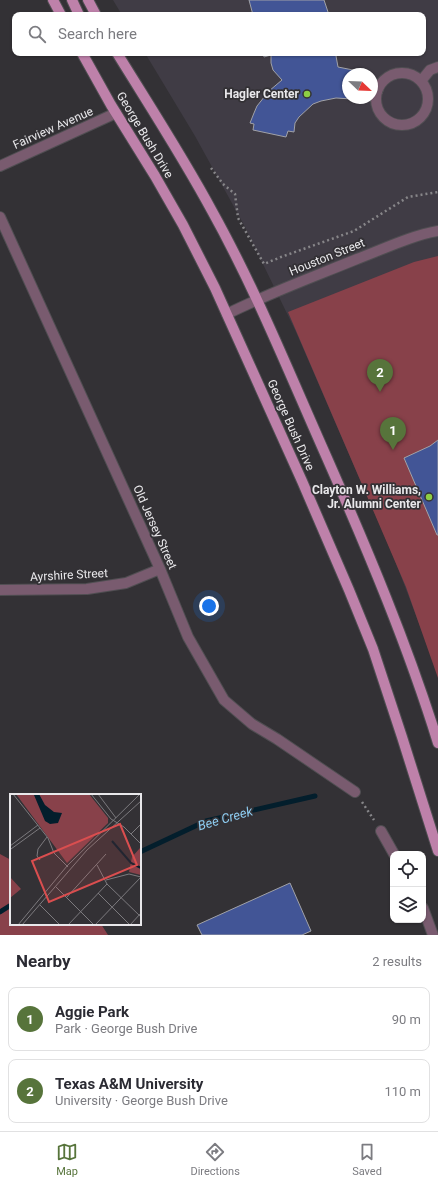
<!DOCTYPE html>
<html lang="en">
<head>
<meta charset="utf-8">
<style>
	body { margin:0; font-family:Roboto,sans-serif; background:#f2f2f3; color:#2b2b33 }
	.controls { position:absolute; right:12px; bottom:12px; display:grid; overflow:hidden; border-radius:8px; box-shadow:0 1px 3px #0004 }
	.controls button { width:36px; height:36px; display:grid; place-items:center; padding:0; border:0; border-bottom:1px solid #e1e1e2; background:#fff; color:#2b2b33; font:20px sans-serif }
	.compass { position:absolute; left:342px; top:68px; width:36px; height:36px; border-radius:50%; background:#fff; box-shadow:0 1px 3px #0004; rotate:113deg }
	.you { position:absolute; left:209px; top:606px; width:14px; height:14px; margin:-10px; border:3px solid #fff; border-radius:50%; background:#1a73e8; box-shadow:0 0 0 6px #1a73e833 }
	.badge { display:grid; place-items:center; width:26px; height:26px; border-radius:50%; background:#57743b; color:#fff; font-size:13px; font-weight:700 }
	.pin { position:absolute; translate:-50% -33px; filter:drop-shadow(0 1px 2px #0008) }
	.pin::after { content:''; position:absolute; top:21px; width:14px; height:12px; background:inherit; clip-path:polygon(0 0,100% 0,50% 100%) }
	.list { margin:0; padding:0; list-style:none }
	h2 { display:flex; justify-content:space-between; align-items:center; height:52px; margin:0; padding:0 16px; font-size:17px }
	h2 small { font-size:13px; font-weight:400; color:#7c7c81 }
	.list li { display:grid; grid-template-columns:26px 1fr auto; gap:12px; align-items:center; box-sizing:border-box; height:64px; margin:0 8px 8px; padding:0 8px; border:1px solid #e1e1e2; border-radius:8px }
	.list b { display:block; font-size:15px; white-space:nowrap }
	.list p { margin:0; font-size:13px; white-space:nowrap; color:#7c7c81 }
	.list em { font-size:13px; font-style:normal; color:#7c7c81 }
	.icon { flex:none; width:22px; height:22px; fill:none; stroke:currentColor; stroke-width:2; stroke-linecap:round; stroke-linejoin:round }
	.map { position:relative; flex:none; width:438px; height:935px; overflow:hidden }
	.search { position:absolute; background:#fff; box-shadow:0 1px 3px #0004; left:12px; right:12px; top:12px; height:44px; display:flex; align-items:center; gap:10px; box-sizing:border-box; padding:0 14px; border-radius:8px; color:#7c7c81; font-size:15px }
	.sheet { height:196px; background:#fff }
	nav { display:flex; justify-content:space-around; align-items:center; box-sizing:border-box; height:56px; border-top:1px solid #e1e1e2; background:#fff; font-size:11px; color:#7c7c81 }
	nav a { display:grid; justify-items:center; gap:2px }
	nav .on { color:#57743b }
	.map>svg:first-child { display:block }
	.built { fill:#403c45; fill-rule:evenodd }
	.green { fill:#88414a }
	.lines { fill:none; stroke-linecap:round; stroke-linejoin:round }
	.stream { stroke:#031e2c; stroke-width:5 }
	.building { fill:#425596; stroke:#a1a2a7 }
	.minor-casing { stroke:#504e52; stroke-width:12 }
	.major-casing { stroke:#504e52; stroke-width:12 }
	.path { stroke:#878689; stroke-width:2.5; stroke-dasharray:2 3; stroke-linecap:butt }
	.minor { stroke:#795b6f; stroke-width:10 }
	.major { stroke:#be81aa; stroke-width:10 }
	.poi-dot { fill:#8dce44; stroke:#333135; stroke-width:1.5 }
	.labels { text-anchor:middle; stroke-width:3.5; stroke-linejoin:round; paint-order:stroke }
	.poi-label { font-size:12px; font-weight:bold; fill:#e9e8eb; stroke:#333135; text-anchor:end }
	.street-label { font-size:12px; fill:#e9e8eb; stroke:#333135 }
	.water-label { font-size:13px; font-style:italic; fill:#8fcef3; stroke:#333135 }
	.inset-river { fill:none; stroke:#031e2c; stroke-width:2 }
	.inset-road { fill:none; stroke:#7c7a7e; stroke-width:1 }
	.view { fill:#da4e4f; fill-opacity:0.15; stroke:#da4e4f; stroke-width:2 }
	.inset-edge { fill:none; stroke:#e9e8eb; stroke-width:2 }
</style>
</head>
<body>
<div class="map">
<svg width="438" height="935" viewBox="0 0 438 935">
	<rect width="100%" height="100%" fill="#333135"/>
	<path class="built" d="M113 0H438V676L423 634 394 558 296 332 244 225 195 136 145 53H423V15H122ZM348 74H372V98H348Z"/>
	<path class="green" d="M438 256V678L406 587 288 312 414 262Z
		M0 854 11 860V924H101L108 935H0Z"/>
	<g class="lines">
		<path class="stream" d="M140 852 206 821 315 796
			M0 912 11 905"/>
	</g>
	<path class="building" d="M249 0H324L329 15H253Z
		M263 53H340V54L336 56 338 67 358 71V74H348V98H353L352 99 336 98 321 101 313 104 299 117 295 123 294 132 288 131 286 137 253 130 254 124 250 123 254 113 257 106 269 91 282 80 273 70 271 63V55L264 57Z
		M372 80 385 85 378 104 363 98H372Z
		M438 440V535H437L404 458 430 446Z
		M290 883 311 931 302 935H202L197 925Z"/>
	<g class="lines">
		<defs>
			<path id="minor" d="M376 99a26 26 0 1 1 52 0a26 26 0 1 1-52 0Z
				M421 81 430 70 438 67
				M0 166 116 113
				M0 217 160 569 188 637 224 700 252 724 277 739 355 792
				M227 314C269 293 313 277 357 259 384 249 410 236 438 231
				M0 590 87 589 126 583 160 569
				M381 831 394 854
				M423 908 433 935"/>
			<path id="major" d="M53 0 61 15
				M72 0 79 15
				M88 0 96 15
				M82 53 111 105 155 176 183 225 215 288 302 481 349 590 373 649 402 737 438 851
				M117 53C149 105 183 157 212 211 256 290 290 375 327 458 368 551 408 646 438 743"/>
		</defs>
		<use href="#minor" class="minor-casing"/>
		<use href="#major" class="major-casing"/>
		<path class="path" d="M211 168 223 184 235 194 238 218 264 264 281 257 354 231 408 197 438 192
			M362 802 374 820"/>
		<use href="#minor" class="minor"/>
		<use href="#major" class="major"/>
	</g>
	<g class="poi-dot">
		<circle cx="307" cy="94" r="4"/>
		<circle cx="429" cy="497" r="4"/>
	</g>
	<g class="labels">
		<g class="poi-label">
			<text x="299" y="98">Hagler Center</text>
			<text x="421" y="494">Clayton W. Williams,<tspan x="421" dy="14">Jr. Alumni Center</tspan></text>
		</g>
		<g class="street-label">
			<text transform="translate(53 128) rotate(-24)" y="4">Fairview Avenue</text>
			<text transform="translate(145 135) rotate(59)" y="4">George Bush Drive</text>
			<text transform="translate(327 257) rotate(-22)" y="4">Houston Street</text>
			<text transform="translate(291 425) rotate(66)" y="4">George Bush Drive</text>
			<text transform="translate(155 527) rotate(66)" y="4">Old Jersey Street</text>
			<text transform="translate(69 575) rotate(-3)" y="4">Ayrshire Street</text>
		</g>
		<g class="water-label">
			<text transform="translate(225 818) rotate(-16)" y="5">Bee Creek</text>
		</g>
	</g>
	<g transform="translate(10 794)">
		<rect width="131" height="131" fill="#333135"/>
		<path d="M6 0H79L98 24V29L57 69ZM130 54 131 55V81L119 78 122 63ZM0 83 11 95 0 104Z" fill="#88414a"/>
		<path d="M29 0 35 11 44 18 52 19 48 29 40 30 35 27 24 1Z" fill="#031e2c"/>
		<path class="inset-river" d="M102 47 121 69 131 74"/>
		<path class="inset-road" d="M3 0 38 44 44 59 58 73M81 0 101 25 114 33 131 50M88 0 106 24M28 31 0 52 1 55 30 34M121 40 131 30M30 66 27 62 28 55 37 43M87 71 97 90 131 123M96 86 119 80 131 83M46 93 84 131M88 99 120 131M57 103 96 60M30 111 50 131M8 131 57 72 130 0M12 131 77 56 131 7M58 131 97 90M85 131 131 83M120 131 131 119"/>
		<path class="view" d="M110 30 127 71 39 108 22 67Z"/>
		<rect width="131" height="131" class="inset-edge"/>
	</g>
</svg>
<div class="controls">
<button><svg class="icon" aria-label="locate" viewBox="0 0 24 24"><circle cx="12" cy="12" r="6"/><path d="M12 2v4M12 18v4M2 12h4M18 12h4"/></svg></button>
<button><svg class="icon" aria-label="layers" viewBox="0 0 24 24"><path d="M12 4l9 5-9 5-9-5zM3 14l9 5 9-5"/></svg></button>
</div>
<svg class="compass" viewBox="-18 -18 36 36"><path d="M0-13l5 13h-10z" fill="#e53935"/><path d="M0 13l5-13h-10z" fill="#7c7c81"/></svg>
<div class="you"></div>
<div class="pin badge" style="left:393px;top:450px">1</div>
<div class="pin badge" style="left:380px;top:392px">2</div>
<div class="search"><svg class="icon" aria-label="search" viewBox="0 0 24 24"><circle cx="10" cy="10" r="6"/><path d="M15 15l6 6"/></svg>Search here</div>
</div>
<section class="sheet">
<h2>Nearby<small>2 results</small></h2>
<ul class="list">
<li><span class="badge">1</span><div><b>Aggie Park</b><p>Park · George Bush Drive</p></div><em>90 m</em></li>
<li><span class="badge">2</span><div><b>Texas A&amp;M University</b><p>University · George Bush Drive</p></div><em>110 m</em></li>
</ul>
</section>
<nav>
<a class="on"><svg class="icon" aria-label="map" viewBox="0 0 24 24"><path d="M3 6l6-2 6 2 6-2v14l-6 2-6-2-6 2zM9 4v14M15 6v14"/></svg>Map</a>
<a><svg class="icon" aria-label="directions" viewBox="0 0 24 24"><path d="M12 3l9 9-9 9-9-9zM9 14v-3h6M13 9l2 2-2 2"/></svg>Directions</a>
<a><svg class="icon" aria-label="saved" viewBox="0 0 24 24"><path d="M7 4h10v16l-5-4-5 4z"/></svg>Saved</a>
</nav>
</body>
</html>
